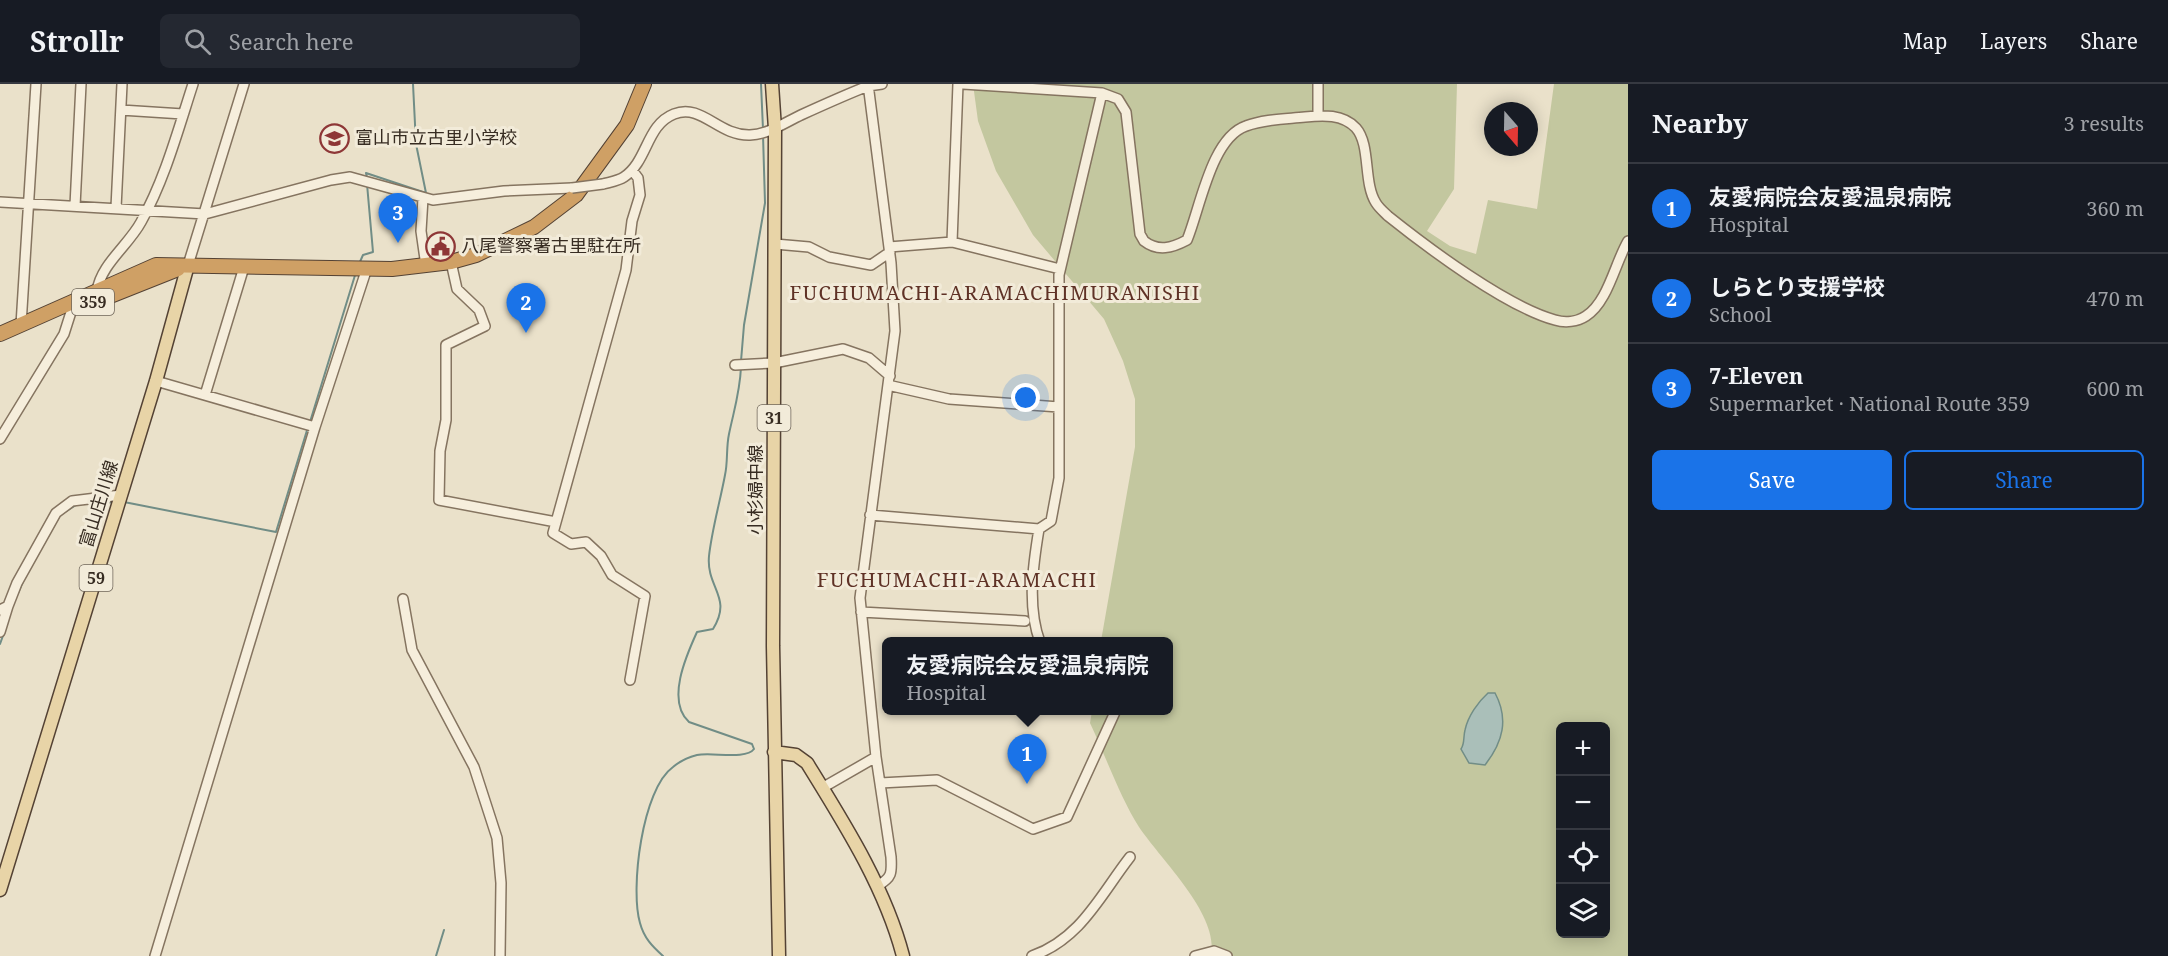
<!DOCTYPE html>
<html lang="en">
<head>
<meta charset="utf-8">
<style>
	body { margin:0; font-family:"Noto Serif","Noto Sans JP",serif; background:#242831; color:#f1f3f6 }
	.controls { position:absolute; right:18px; bottom:18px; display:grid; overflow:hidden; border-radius:9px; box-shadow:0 3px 15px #0003 }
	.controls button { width:54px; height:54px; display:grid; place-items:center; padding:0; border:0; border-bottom:2px solid #363941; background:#171b24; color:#f1f3f6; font:30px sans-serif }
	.compass { position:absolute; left:1484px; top:18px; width:54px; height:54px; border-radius:50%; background:#171b24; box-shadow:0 3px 15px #0003; rotate:160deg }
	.you { position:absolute; left:1026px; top:314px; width:21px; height:21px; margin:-15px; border:4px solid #fff; border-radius:50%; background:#1a73e8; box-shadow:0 0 0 9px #1a73e833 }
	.badge { display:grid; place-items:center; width:39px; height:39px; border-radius:50%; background:#1a73e8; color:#fff; font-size:20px; font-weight:700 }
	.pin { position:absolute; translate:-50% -50px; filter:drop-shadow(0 2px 3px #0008) }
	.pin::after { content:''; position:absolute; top:32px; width:21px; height:18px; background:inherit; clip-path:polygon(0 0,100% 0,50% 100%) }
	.popup { position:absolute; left:882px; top:553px; width:291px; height:78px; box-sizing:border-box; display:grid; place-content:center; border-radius:9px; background:#171b24; filter:drop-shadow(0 2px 4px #0005); font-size:20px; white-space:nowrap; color:#9ea1a6 }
	.popup b { font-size:22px; color:#f1f3f6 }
	.popup::after { content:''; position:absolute; left:50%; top:100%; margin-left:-12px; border:12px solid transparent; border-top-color:#171b24 }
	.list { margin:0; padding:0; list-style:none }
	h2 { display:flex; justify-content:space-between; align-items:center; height:78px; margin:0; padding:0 24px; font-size:26px }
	h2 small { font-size:20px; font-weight:400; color:#9ea1a6 }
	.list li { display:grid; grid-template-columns:39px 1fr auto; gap:18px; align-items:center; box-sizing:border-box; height:90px; padding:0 24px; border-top:2px solid #363941 }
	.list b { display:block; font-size:22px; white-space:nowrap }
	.list p { margin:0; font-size:20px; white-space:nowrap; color:#9ea1a6 }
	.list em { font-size:20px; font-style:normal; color:#9ea1a6 }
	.actions { display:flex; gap:12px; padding:18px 24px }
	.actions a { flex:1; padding:14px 0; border:2px solid #1a73e8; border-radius:9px; text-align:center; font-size:21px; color:#1a73e8 }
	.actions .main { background:#1a73e8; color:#fff }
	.icon { flex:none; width:33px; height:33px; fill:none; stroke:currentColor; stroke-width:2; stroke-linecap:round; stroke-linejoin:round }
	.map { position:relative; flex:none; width:1628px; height:872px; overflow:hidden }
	header { display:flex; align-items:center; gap:36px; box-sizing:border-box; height:84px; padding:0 30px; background:#171b24; border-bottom:2px solid #363941 }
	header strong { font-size:28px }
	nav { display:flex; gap:33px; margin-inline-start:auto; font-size:21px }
	.search { width:420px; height:54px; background:#242831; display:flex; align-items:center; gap:15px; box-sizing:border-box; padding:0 21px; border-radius:9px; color:#9ea1a6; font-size:22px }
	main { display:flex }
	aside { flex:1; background:#171b24 }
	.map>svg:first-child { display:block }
	.green { fill:#c3c79f; fill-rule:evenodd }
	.water { fill:#aabfb9; stroke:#718d86; stroke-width:1.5 }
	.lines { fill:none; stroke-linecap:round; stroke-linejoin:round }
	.stream { stroke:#718d86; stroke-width:2 }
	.minor-casing { stroke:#857460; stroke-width:12 }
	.major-casing { stroke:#544234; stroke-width:15 }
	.highway-casing { stroke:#544234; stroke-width:16 }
	.minor { stroke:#f6eedc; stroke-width:9 }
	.major { stroke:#e8d4a7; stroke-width:12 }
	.highway { stroke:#cfa065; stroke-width:14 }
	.minor-bridge-casing { stroke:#857460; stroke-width:12; stroke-linecap:butt }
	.minor-bridge { stroke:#f6eedc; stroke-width:9 }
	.labels { text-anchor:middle; stroke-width:6; stroke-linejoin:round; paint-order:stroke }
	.shield { fill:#f2ebd9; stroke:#6f6559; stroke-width:1.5 }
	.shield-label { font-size:16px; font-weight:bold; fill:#372c22 }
	.poi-label { font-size:18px; fill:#372c22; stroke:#f2ebd9; text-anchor:start }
	.street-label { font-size:18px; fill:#372c22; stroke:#f2ebd9 }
	.neighbourhood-label { font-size:20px; letter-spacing:1.5px; fill:#5f3226; stroke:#f2ebd9 }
</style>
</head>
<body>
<header>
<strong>Strollr</strong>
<div class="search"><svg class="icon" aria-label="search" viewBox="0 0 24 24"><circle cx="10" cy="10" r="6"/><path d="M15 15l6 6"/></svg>Search here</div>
<nav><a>Map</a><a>Layers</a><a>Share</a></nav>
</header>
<main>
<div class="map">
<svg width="1628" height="872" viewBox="0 0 1628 872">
	<rect width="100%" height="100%" fill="#eae1ca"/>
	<path class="green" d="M973 0H1457L1454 105 1427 147 1450 162 1476 170 1488 116 1537 125 1554 0H1628V872H1211C1220 831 1161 776 1139 743 1121 715 1105 671 1090 639L1092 627 1168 626V558L1101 557 1135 363V315L1123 277 1104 235 1033 151 996 87 978 37ZM1560 642H1606V850H1560Z"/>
	<path class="water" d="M1488 609H1495C1509 635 1503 658 1485 681L1469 679 1461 665C1465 659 1463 654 1465 646 1468 632 1478 618 1488 609Z"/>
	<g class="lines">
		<path class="stream" d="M761 0 763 45
			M367 94 366 89 426 109 416 60 413 0
			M359 180 363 171 373 168 367 100
			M741 277 744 241 765 119 763 51
			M310 338 356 188
			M124 418 276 448 308 343
			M82 420 115 418
			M37 472 60 431 76 421
			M18 509 24 495
			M0 560 4 549
			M436 872 444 846
			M663 872C652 862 644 854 640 839 630 805 642 705 673 683 679 678 689 673 697 671 712 668 746 676 754 665L752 660 689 638C666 617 686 572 697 548L713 545C733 513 706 504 709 472 712 445 720 418 725 391 728 378 726 364 729 350 734 326 740 308 741 283"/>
		<defs>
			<path id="minor" d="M868 0 891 179 895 247 860 514 876 673 891 773C892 789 892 794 877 802
				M958 0 952 158 1060 185
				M963 0 1102 9 1118 15 1126 28 1140 150 1144 157C1158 168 1172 164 1187 156 1200 125 1211 54 1246 42 1265 35 1286 35 1305 33 1323 31 1343 30 1356 44 1371 61 1363 99 1376 119 1379 124 1384 128 1388 132 1428 164 1507 223 1555 236 1565 239 1577 238 1586 232 1608 218 1615 179 1628 157
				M1318 0V31
				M121 26 183 30
				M603 100C610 98 618 97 624 93 648 77 646 41 674 30 702 19 718 52 750 51 769 50 784 39 801 31 823 21 845 11 868 2L882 0
				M423 114 421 147 426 182
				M0 118 205 130 331 96 350 93 433 116 504 107 572 104
				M75 122 81 0
				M116 124 122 0
				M775 160 809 163 829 173 871 181 890 168
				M889 163 952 158
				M451 178 457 205 479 226 485 242 446 261V336L440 367 439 416 556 438
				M188 181 244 0
				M97 207C101 180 128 162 141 138 165 95 178 46 193 0
				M21 241 36 0
				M735 281 774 279 843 265 869 274 890 292
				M156 297 315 343
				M892 302 949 315 1059 323
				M205 311 244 183
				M0 355 64 250 71 228
				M870 431 1039 445 1051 437 1059 394V191L1102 9
				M1039 445C1033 481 1027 523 1040 558
				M403 515 412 566 474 683 497 754 501 799 500 872
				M0 526 8 522 17 499 56 429 72 417 121 411
				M861 528 1025 537
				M0 548 8 522
				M630 596 645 512 612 491 601 472 586 458 571 460 553 449 626 186 632 137 640 111 638 94 632 86
				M880 699 937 696 1033 745 1067 733 1116 626
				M822 704 876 673
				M155 872 315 343 367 184
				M1032 872C1081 855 1101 810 1130 773
				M1195 872 1214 867 1227 872"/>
			<path id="major" d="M772 0 775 45 773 562 779 872
				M774 668 796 671 807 679C844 739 885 803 903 872
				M0 806 156 297 188 181"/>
			<path id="highway" d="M95 218 178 185
				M0 250 156 181 392 185 451 178 476 171 534 143 576 111 627 41 644 0"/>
		</defs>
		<use href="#minor" class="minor-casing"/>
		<use href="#major" class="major-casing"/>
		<use href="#highway" class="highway-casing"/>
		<use href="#minor" class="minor"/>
		<use href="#major" class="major"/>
		<use href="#highway" class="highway"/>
		<defs>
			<path id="minor-bridge" d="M572 104 603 100"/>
		</defs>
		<use href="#minor-bridge" class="minor-bridge-casing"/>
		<use href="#minor-bridge" class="minor-bridge"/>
	</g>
	<defs>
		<symbol id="school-ring" viewBox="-11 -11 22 22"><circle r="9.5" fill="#f2ebd9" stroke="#8e3737" stroke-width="1.5"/><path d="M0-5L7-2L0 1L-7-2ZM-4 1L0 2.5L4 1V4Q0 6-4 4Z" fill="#8e3737"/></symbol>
		<symbol id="civic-ring" viewBox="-11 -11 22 22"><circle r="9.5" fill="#f2ebd9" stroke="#8e3737" stroke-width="1.5"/><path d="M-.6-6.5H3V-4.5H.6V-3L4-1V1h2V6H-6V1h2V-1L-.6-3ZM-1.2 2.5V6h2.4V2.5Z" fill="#8e3737"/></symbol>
	</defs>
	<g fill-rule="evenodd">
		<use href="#school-ring" x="318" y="38" width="33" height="33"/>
		<use href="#civic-ring" x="424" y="146" width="33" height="33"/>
	</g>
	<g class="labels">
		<g class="shield">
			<rect x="72" y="205" width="42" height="26" rx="4.5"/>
			<rect x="757.5" y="321" width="33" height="26" rx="4.5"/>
			<rect x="79.5" y="481" width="33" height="26" rx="4.5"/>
		</g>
		<g class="shield-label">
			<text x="93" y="224">359</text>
			<text x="774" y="340">31</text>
			<text x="96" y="500">59</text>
		</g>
		<g class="poi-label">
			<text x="355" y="60">富山市立古里小学校</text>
			<text x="461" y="168">八尾警察署古里駐在所</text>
		</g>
		<g class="street-label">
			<text transform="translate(756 406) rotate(-90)" y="6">小杉婦中線</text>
			<text transform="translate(99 420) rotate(-73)" y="6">富山庄川線</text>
		</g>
		<g class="neighbourhood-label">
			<text x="995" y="216">FUCHUMACHI-ARAMACHIMURANISHI</text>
			<text x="957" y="503">FUCHUMACHI-ARAMACHI</text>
		</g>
	</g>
</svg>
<div class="controls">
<button>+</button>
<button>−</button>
<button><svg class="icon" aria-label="locate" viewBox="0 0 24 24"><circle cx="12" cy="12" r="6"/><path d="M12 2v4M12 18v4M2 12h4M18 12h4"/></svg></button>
<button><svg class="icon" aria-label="layers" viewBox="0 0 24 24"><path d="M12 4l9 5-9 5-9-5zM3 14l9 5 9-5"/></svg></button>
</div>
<svg class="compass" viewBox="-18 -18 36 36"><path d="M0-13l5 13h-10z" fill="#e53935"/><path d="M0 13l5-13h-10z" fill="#9ea1a6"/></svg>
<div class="you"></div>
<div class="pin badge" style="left:1027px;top:700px">1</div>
<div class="popup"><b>友愛病院会友愛温泉病院</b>Hospital</div>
<div class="pin badge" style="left:526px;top:249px">2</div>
<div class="pin badge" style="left:398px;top:159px">3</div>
</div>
<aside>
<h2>Nearby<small>3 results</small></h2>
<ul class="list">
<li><span class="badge">1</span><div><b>友愛病院会友愛温泉病院</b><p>Hospital</p></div><em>360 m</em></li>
<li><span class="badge">2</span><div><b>しらとり支援学校</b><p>School</p></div><em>470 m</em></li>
<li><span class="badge">3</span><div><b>7-Eleven</b><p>Supermarket · National Route 359</p></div><em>600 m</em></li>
</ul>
<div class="actions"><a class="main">Save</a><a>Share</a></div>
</aside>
</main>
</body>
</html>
